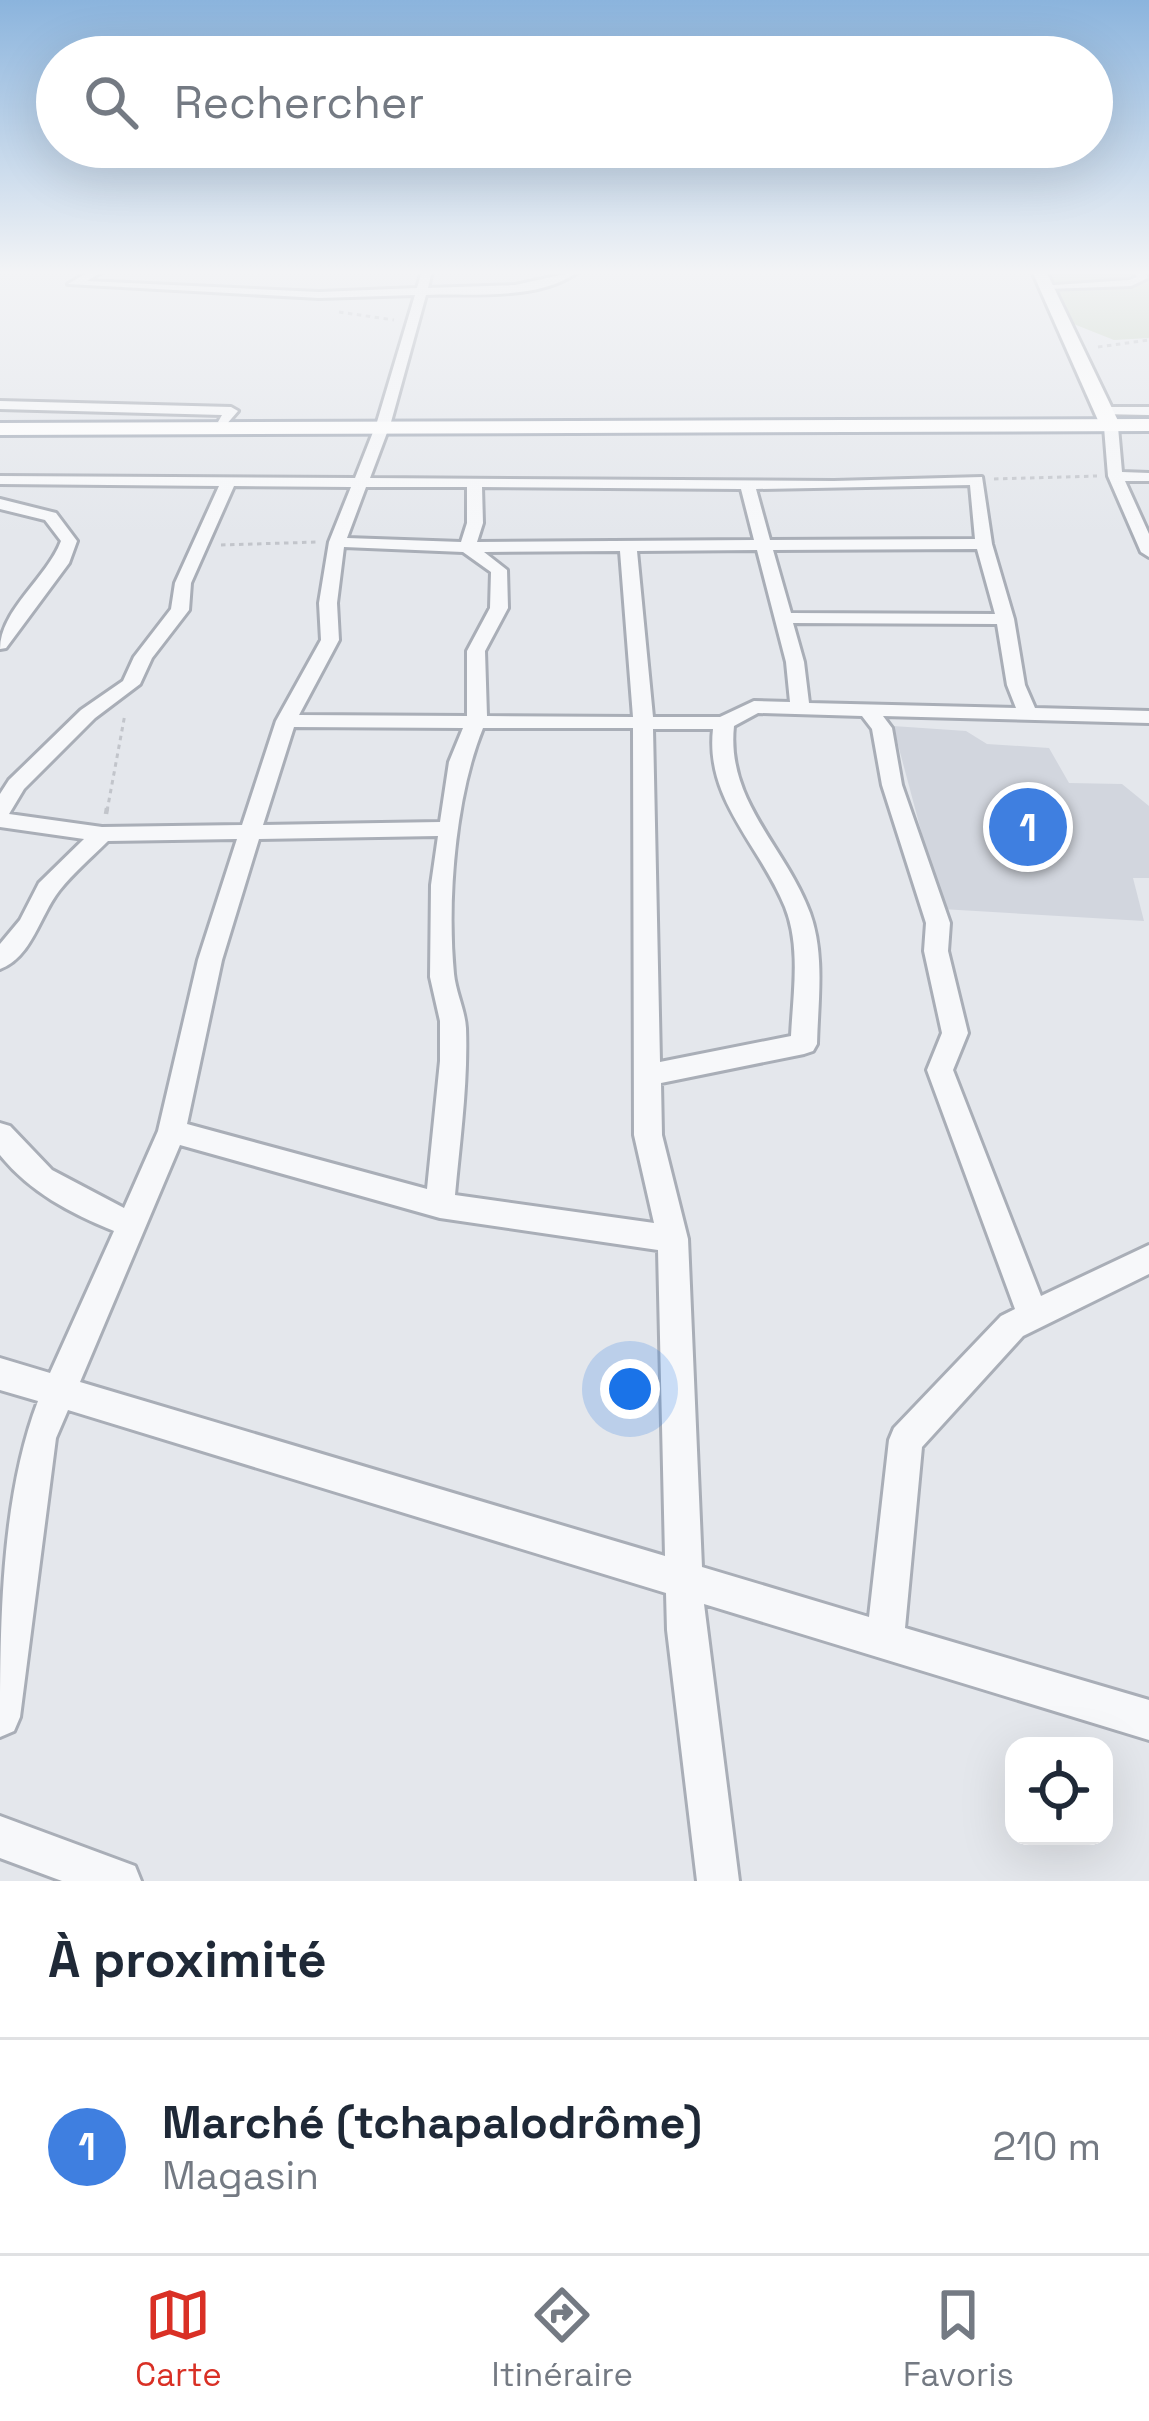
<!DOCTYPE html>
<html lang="fr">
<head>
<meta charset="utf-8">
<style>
	body { margin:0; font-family:"Space Grotesk",sans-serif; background:#f6f6f7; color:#1f2937 }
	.controls { position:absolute; right:36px; bottom:36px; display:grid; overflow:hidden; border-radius:24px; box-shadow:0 12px 48px #0002 }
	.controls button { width:108px; height:108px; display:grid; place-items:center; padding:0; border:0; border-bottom:3px solid #e0e1e3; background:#fff; color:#1f2937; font:60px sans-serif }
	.you { position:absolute; left:630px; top:1389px; width:42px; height:42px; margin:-30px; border:9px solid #fff; border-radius:50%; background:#1a73e8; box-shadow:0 0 0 18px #1a73e833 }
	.badge { display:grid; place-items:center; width:78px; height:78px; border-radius:50%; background:#d93025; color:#fff; font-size:39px; font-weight:700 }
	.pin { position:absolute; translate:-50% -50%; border:6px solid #fff; box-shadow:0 3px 12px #0006 }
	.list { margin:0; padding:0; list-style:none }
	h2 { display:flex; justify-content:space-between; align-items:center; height:156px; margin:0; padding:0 48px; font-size:51px }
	h2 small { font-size:39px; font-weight:400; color:#747a83 }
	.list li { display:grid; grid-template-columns:78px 1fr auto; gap:36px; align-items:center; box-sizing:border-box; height:216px; padding:0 48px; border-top:3px solid #e0e1e3 }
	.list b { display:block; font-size:45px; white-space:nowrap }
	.list p { margin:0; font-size:39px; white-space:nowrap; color:#747a83 }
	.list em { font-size:39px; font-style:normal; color:#747a83 }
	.icon { flex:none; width:66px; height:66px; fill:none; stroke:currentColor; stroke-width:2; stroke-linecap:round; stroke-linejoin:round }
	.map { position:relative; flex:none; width:1149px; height:1881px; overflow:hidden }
	.search { position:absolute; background:#fff; box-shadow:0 12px 48px #0002; left:36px; right:36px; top:36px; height:132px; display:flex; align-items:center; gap:30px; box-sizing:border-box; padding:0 42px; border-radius:66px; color:#747a83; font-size:45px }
	.sheet { height:372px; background:#fff }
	nav { display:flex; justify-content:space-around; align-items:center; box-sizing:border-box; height:168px; border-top:3px solid #e0e1e3; background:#fff; font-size:33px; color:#747a83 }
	nav a { display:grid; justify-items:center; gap:6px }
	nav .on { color:#d93025 }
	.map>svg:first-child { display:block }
	.built { fill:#d2d6de }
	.green { fill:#c9d6c5 }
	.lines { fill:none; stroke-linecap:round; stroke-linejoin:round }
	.street-casing { stroke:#a9aeb7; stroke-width:6 }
	.secondary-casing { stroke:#a9aeb7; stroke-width:6 }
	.primary-casing { stroke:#a3abb8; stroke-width:6 }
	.path-far1 { stroke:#c2c5cb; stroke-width:3; stroke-dasharray:4.5 4.5; stroke-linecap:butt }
	.path { stroke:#c2c5cb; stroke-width:4.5; stroke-dasharray:9 9; stroke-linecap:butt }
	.street { fill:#f7f8fa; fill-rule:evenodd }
	.secondary { fill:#fff; fill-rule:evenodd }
	.primary { fill:#fff; fill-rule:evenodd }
</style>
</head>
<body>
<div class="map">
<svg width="1149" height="1881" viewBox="0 0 1149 1881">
	<rect width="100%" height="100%" fill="#e4e7ec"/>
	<path class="built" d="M893 726 966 731 987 744 1049 748 1069 783 1122 784 1149 806V878H1133L1144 921 942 909Z"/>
	<path class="green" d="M1047 271H1149V338L1114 340 1066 321Z"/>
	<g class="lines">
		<defs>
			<path id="street" d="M90 271H103L87 281 319 292 417 288 422 271H432L428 288 515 285 579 271C539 301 474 293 426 295L391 422 370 478 834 481 982 477 992 544 1014 619 1025 685 1035 708 1149 711V723L883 716 892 728 902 785 950 923 948 951 968 1033 953 1070 1041 1296 1149 1245V1274L1023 1336 922 1447 905 1628 1149 1700V1740L704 1604 739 1881H697L667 1630 666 1593 68 1410 56 1438 20 1717 14 1731 0 1737C0 1630 0 1500 38 1401L0 1390V1358L50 1373 114 1231C70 1213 30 1192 0 1155V1123L10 1126 52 1170 124 1208 158 1131 198 960 237 839 108 841C92 857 73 873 59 891 40 915 32 957 0 969V944L20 920 39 883 84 839 0 827V794L9 780 81 710 123 681 134 657 171 609 175 583 219 486 0 484V476L355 478 377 422 415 295 319 298 68 284ZM970 485 975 539 770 540 756 489ZM234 486 351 487 329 542 319 603 321 640 276 721 242 825 102 827 9 814 24 789 95 718 140 684 152 658 189 610 191 583ZM366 487H467V523L461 542 347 538ZM482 487 741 489 754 540 477 542 483 523ZM344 547 463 552 491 572 490 608 467 651V716L299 715 339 640 337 603ZM977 549 995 614 791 613 773 550ZM757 550 786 662 790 702 754 701 720 717H653L637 551ZM620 551 633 717 487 716 485 651 508 608 507 570 484 552ZM793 623 997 624 1007 685 1016 708 809 703 804 662ZM758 713 862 716 872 729 882 785 926 923 924 951 942 1033 927 1070 1015 1309 1001 1316 894 1428 889 1440 869 1617 702 1567 688 1239 662 1135 661 1083 804 1054 813 1051 817 1044C818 1001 825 954 810 913 786 847 726 802 734 726ZM294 727 463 728 449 762 440 822 263 825ZM483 728H633L634 1135 654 1223 455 1195C460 1140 468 1084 466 1028 465 1010 456 993 454 974 447 900 455 797 483 728ZM653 729H713C705 800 760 845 785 907 801 947 793 994 791 1036L660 1062ZM438 836 431 885 430 977 440 1021V1061L427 1189 187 1124 222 960 259 839ZM180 1145 440 1218 658 1250 665 1556 80 1382Z
				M1134 271H1144L1148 278 1131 286 1046 289 1040 286 1129 280 1137 277Z
				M0 401 231 407 238 411 225 426 218 422 222 415 0 409Z
				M1104 407H1149V415L1099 414 1097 411Z
				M1111 423 1118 427 1122 472 1149 473V481H1125L1149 534V557L1141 552 1108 476 1104 427Z
				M0 499 56 513 77 541 69 563 6 648 0 649C0 610 47 578 61 541L45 520 0 509Z
				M0 1816 135 1866 141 1881H62L0 1858Z"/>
			<path id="secondary" d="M1032 271H1046L1121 427 1118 431 1101 427Z"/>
			<path id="primary" d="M1149 419V431L0 435V423Z"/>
		</defs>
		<use href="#street" class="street-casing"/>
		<use href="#secondary" class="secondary-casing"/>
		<use href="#primary" class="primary-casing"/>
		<path class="path-far1" d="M339 312 394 320
			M1098 347 1149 340
			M994 479 1097 476
			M221 545 318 542
			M107 811 125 714"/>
		<path class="path" d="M106 814 107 808"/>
		<use href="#street" class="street"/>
		<use href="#secondary" class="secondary"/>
		<use href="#primary" class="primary"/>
	</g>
	<linearGradient id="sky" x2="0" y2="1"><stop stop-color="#8bb4dd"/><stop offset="0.51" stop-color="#f3f4f6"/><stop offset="1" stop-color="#f3f4f6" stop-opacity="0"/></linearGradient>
	<rect width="1149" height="534" fill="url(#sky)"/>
</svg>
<div class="controls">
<button><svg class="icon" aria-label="locate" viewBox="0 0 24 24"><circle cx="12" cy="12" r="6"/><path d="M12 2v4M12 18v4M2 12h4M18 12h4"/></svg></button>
</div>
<div class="you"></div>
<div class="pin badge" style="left:1028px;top:827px;background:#3f7fe0">1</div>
<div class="search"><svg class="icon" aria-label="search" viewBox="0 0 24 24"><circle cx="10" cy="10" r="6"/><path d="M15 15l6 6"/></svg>Rechercher</div>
</div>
<section class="sheet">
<h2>À proximité<small></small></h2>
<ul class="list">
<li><span class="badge" style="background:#3f7fe0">1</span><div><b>Marché (tchapalodrôme)</b><p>Magasin</p></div><em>210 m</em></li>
</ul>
</section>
<nav>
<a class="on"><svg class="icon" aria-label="map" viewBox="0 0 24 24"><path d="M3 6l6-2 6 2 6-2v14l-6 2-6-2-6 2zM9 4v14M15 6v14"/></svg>Carte</a>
<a><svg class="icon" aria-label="directions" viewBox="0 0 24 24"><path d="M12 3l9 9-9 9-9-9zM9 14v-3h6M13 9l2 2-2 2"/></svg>Itinéraire</a>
<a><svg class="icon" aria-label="saved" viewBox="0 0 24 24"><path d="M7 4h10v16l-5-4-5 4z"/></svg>Favoris</a>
</nav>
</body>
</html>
